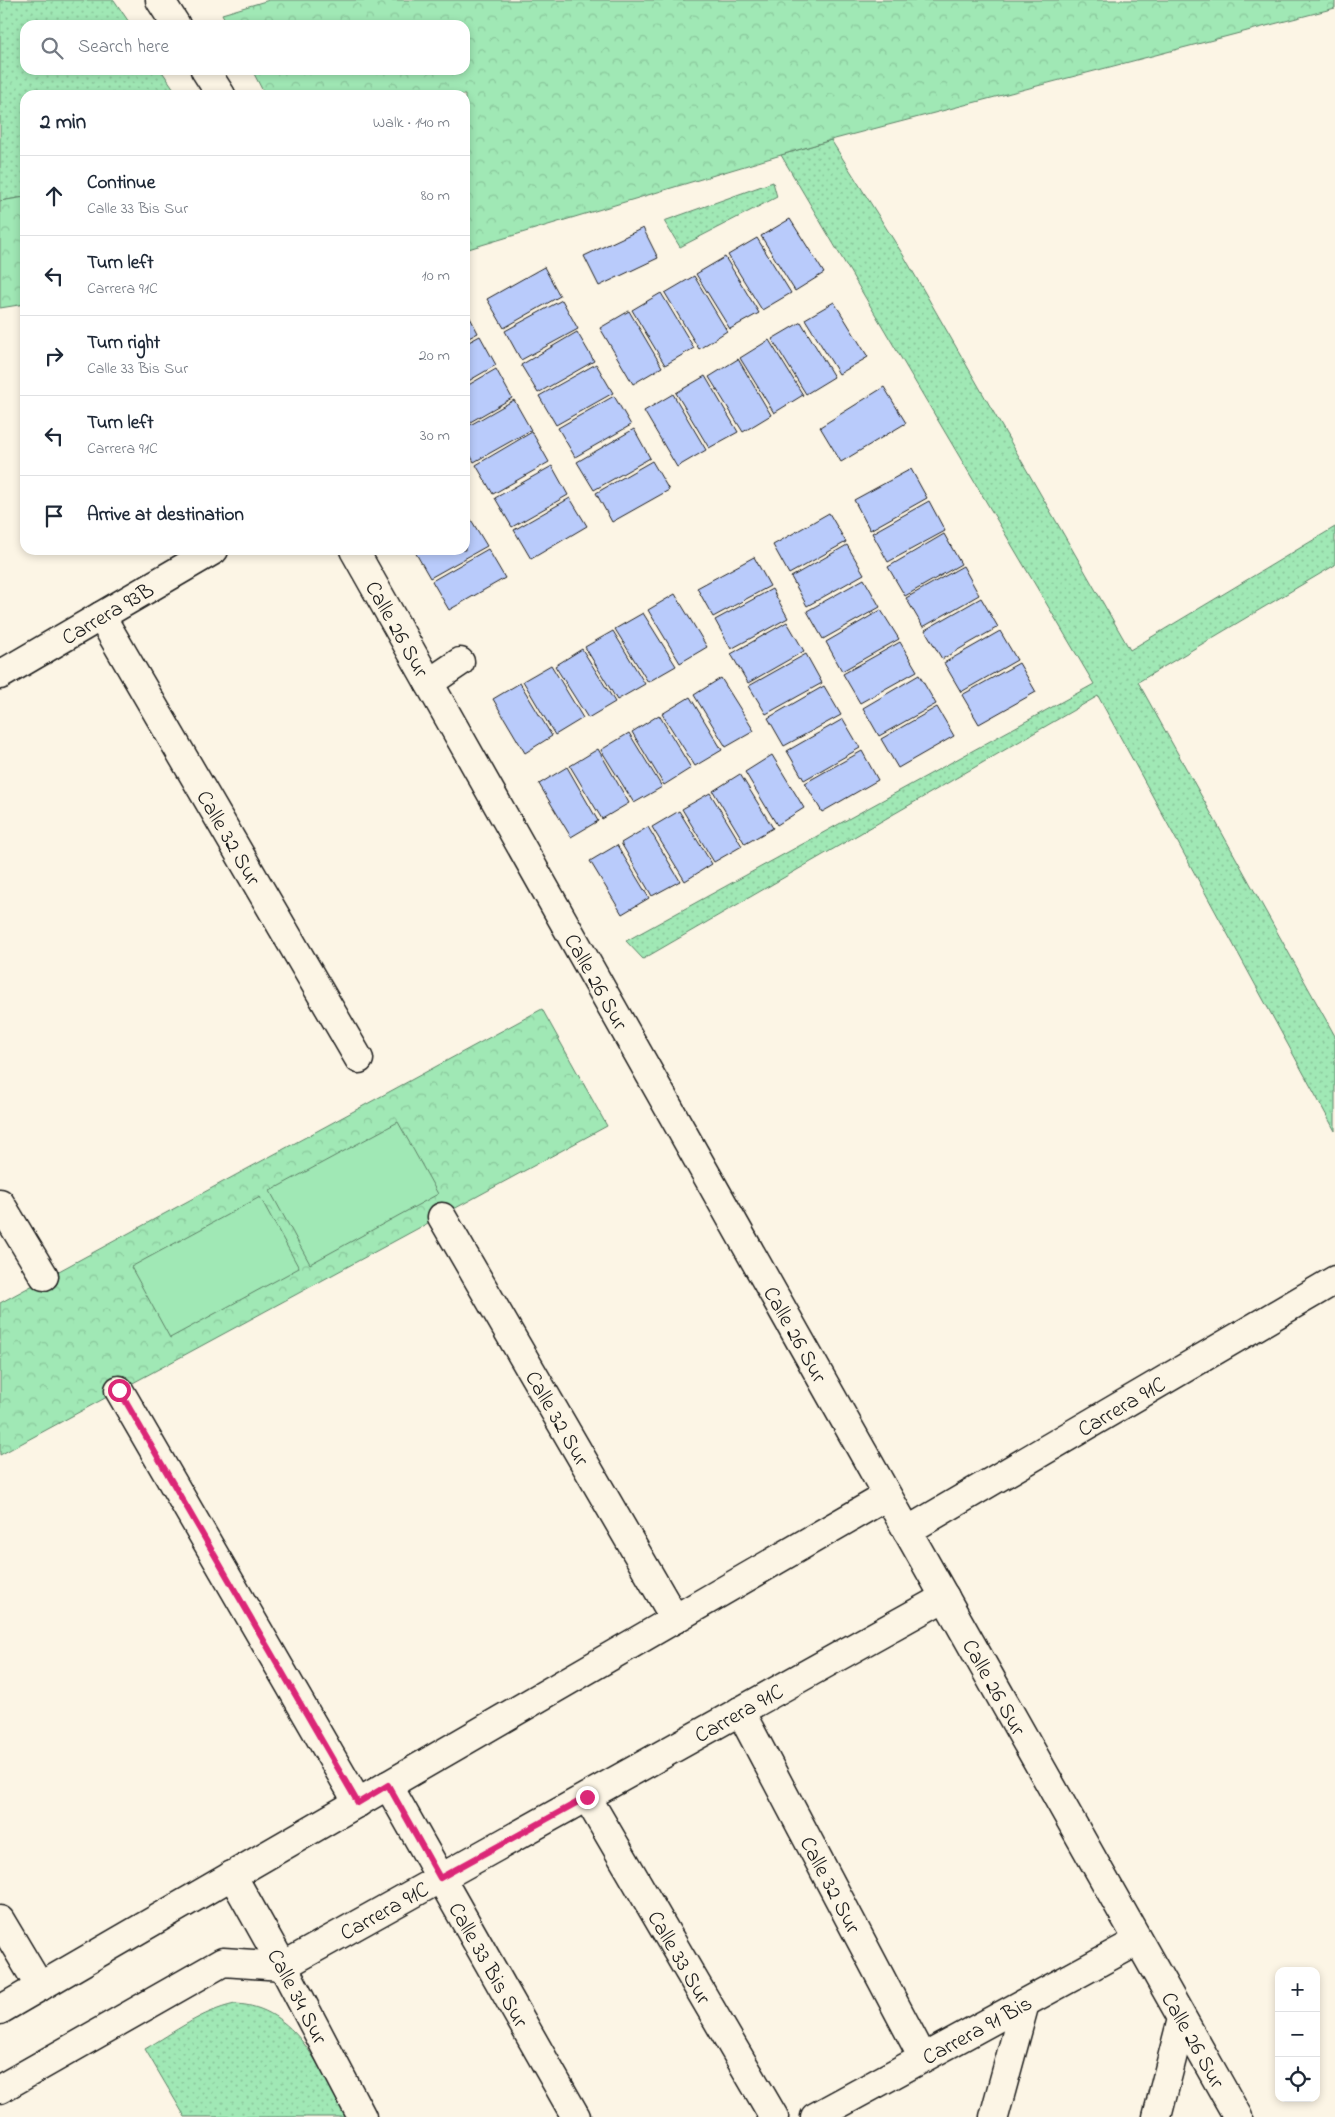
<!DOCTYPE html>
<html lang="en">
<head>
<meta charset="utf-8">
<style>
	body { margin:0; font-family:"Indie Flower",sans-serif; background:#f2f2f3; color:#1f2937 }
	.controls { position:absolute; right:15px; bottom:15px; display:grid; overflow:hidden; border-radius:10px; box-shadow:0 2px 8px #0003 }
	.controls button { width:45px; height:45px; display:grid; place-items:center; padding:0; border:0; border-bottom:1px solid #e0e1e3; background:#fff; color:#1f2937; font:25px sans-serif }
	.stop { position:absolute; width:15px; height:15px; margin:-11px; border:4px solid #db2777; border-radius:50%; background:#fff }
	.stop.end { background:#db2777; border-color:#fff; box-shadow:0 1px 5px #0008 }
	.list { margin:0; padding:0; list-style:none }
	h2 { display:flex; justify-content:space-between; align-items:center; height:65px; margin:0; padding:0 20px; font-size:21px }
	h2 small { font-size:16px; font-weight:400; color:#747a83 }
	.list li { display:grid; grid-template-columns:32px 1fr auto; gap:15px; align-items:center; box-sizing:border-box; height:80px; padding:0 20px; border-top:1px solid #e0e1e3 }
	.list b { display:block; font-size:19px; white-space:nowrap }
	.list p { margin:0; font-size:16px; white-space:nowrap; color:#747a83 }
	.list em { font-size:16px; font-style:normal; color:#747a83 }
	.icon { flex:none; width:28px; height:28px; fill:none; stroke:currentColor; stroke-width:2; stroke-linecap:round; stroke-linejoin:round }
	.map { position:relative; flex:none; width:1335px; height:2117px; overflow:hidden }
	.search { position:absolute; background:#fff; box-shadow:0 2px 8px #0003; left:20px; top:20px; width:450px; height:55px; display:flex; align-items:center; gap:12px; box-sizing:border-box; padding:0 18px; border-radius:15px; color:#747a83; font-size:19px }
	.panel { position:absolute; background:#fff; box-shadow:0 2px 8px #0003; left:20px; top:90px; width:450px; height:465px; border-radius:15px }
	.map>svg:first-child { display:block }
	.grass { fill:url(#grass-dots); stroke:#5e8268 }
	.forest { fill:url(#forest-crowns); stroke:#5e8268 }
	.garden { fill:#a0e8b5; stroke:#5e8268 }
	.building { fill:#b9cbfb; stroke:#1c1c1c }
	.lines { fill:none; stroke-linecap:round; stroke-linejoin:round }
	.minor-casing { stroke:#1c1c1c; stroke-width:31 }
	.minor { stroke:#fcf5e5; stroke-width:28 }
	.route { stroke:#db2777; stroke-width:6 }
	.labels { text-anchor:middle; stroke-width:4.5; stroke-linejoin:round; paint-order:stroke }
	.street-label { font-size:22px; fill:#1c1c1c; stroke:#fcf5e5 }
</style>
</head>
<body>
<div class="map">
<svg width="1335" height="2117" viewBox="0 0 1335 2117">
	<defs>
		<pattern id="grass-dots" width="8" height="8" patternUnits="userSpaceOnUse" patternTransform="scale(1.25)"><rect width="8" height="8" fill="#a0e8b5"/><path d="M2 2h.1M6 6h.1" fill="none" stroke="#89c69b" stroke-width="1.8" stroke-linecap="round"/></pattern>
		<pattern id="forest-crowns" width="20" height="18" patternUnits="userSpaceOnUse" patternTransform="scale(1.25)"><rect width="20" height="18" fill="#a0e8b5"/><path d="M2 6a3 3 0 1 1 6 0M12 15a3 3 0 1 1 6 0" fill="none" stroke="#89c69b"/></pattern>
	</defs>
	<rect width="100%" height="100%" fill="#fcf5e5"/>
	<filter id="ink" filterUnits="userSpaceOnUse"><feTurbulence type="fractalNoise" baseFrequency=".02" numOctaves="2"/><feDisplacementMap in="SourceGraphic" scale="10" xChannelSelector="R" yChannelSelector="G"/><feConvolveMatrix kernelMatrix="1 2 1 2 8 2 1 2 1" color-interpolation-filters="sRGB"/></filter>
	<g filter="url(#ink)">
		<path class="grass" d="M0 0H114L131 25H25V70H161L178 95H25V197L0 201Z
			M831 140 905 258 1130 650 1335 527V565L1138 682 1335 1036V1131L1098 696 643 959 626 941 1094 684 781 155Z
			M773 182 777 197 680 247 664 221Z
			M235 2004C296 2006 321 2071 347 2117H185L145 2049C174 2032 202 2011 235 2004Z"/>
		<path class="forest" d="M269 0H1335V8L831 140 465 250V95H265L252 70H465V25H228L222 14Z
			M25 197V304L0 308V201Z
			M542 1009 607 1126 0 1455V1303Z"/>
		<path class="garden" d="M398 1122 438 1194 310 1264 270 1191Z
			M260 1197 299 1268 170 1338 131 1267Z"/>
		<path class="building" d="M790 219 824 273 795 291 761 236Z
			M643 228 658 258 599 286 584 256Z
			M757 238 791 293 762 310 728 255Z
			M725 257 759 313 730 329 696 274Z
			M544 267 560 296 504 328 487 299Z
			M694 276 727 331 699 349 665 293Z
			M661 293 694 348 665 365 632 310Z
			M562 300 578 329 521 360 505 331Z
			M834 302 868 357 839 374 805 319Z
			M465 308 478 333 465 340Z
			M629 311 662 367 633 384 600 328Z
			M801 322 834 377 806 394 772 339Z
			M577 332 594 361 538 393 521 365Z
			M480 336 496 365 465 383V344Z
			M769 340 803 395 774 413 740 358Z
			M738 359 771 415 743 432 709 377Z
			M596 364 613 393 556 425 539 396Z
			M496 369 512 398 465 425V387Z
			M705 376 738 432 709 448 676 393Z
			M884 387 906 423 841 462 820 427Z
			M673 394 706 450 677 467 644 411Z
			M614 396 631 425 575 457 558 428Z
			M514 400 531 430 474 462 465 445V428Z
			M634 429 650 458 594 490 577 462Z
			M532 432 549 462 493 494 476 465Z
			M652 461 669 490 612 522 596 493Z
			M552 466 568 495 512 527 495 498Z
			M911 469 927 498 870 530 854 500Z
			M570 498 587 526 531 559 514 530Z
			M929 501 945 531 888 562 872 533Z
			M829 513 846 542 789 574 773 545Z
			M470 518 487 546 430 578 414 550H465V521Z
			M944 534 961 564 905 596 888 567Z
			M847 545 864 574 807 606 791 577Z
			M488 549 505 578 449 610 432 581Z
			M754 557 770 586 713 617 697 588Z
			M963 566 979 595 923 627 906 598Z
			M864 579 880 607 823 639 807 611Z
			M772 589 788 618 731 649 715 620Z
			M675 594 707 647 680 663 648 610Z
			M981 598 998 627 942 659 925 630Z
			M881 610 899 639 842 671 826 642Z
			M643 613 676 666 648 682 615 629Z
			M787 622 804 651 748 683 731 654Z
			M613 631 645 684 617 700 585 647Z
			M1000 631 1017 660 961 692 944 663Z
			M900 642 917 671 860 703 843 674Z
			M582 649 615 702 588 718 555 666Z
			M806 654 822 683 766 714 749 686Z
			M1019 663 1036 692 979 724 962 695Z
			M551 665 583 718 555 735 523 681Z
			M919 675 936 704 879 736 863 708Z
			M721 678 754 731 726 747 694 695Z
			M520 683 552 736 525 753 493 699Z
			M824 686 841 715 784 746 768 718Z
			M690 697 722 750 695 766 662 714Z
			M937 707 954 736 898 768 881 739Z
			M659 715 691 768 664 785 632 732Z
			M843 719 860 748 804 780 787 751Z
			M629 733 662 787 634 803 601 750Z
			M598 749 629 803 602 819 570 766Z
			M862 751 878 780 822 812 805 783Z
			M772 755 804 808 777 825 745 772Z
			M567 767 598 821 571 837 539 784Z
			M740 774 773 828 745 844 713 791Z
			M710 793 742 846 714 862 682 809Z
			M679 811 712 864 685 881 652 827Z
			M648 827 680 881 652 896 621 843Z
			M617 845 649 898 622 914 590 861Z"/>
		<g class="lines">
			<defs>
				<g id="minor">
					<path d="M160 0 176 25"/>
					<path d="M205 70 221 95"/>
					<path id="s1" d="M354 550 1238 2117"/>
					<path id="s2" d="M101 616 359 1059"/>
					<path id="s3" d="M0 675 214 550"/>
					<path d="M429 683 460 662"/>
					<path d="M0 1203 44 1276"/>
					<path id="s4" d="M442 1217 675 1619"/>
					<path d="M119 1390 358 1803"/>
					<path id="s5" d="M907 1531 1335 1280"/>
					<path id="s6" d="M740 1711 923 2058"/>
					<path id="s7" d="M388 1785 576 2117"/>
					<path id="s8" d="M587 1797 774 2117"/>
					<path id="s9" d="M232 1875 283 1966 362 2117"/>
					<path d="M0 1920 40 1987"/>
					<path d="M0 2010 887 1496"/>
					<path id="s10" d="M0 2089 223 1962 283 1966 945 1597"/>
					<path id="s11" d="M815 2117 1138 1941"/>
					<path d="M994 2117 1025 2003"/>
					<path d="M1157 2117 1182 2019"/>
				</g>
			</defs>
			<use href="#minor" class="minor-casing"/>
			<use href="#minor" class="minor"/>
		</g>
	</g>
	<g class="lines" filter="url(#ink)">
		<path class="route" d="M119 1390 358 1803 388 1785 440 1878 587 1797"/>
	</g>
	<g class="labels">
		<g class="street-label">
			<text dy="8" stroke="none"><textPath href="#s3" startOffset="124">Carrera 93B</textPath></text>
			<text dy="8" stroke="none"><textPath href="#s1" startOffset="90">Calle 26 Sur</textPath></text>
			<text dy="8" stroke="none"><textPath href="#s2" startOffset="256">Calle 32 Sur</textPath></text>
			<text dy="8" stroke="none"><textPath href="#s1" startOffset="495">Calle 26 Sur</textPath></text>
			<text dy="8" stroke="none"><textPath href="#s1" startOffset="900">Calle 26 Sur</textPath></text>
			<text dy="8" stroke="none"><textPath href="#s5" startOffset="248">Carrera 91C</textPath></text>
			<text dy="8" stroke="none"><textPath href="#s4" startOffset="232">Calle 32 Sur</textPath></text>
			<text dy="8" stroke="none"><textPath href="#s1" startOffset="1305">Calle 26 Sur</textPath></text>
			<text dy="8" stroke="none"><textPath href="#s10" startOffset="838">Carrera 91C</textPath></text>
			<text dy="8" stroke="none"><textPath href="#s6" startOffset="196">Calle 32 Sur</textPath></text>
			<text dy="8" stroke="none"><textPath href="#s10" startOffset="432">Carrera 91C</textPath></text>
			<text dy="8" stroke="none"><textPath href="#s8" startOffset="185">Calle 33 Sur</textPath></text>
			<text dy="8" stroke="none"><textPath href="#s7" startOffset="206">Calle 33 Bis Sur</textPath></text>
			<text dy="8" stroke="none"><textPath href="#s9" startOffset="138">Calle 34 Sur</textPath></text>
			<text dy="8" stroke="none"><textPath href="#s11" startOffset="184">Carrera 91 Bis</textPath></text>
			<text dy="8" stroke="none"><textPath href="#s1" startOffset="1710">Calle 26 Sur</textPath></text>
		</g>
	</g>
</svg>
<div class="controls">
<button>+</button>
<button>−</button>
<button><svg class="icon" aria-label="locate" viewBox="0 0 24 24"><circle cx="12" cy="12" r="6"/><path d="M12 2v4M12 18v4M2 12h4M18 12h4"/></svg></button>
</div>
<div class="stop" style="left:119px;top:1390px"></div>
<div class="stop end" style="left:587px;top:1797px"></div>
<div class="search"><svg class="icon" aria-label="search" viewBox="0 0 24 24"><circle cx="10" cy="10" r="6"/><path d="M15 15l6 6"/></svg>Search here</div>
<section class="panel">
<h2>2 min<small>Walk · 140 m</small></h2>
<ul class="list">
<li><svg class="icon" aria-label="ahead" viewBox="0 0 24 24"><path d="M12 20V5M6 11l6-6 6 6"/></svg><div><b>Continue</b><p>Calle 33 Bis Sur</p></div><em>80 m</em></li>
<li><svg class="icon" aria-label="left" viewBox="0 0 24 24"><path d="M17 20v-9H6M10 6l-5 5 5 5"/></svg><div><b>Turn left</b><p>Carrera 91C</p></div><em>10 m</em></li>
<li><svg class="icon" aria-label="right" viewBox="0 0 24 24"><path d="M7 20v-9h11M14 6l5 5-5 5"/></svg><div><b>Turn right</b><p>Calle 33 Bis Sur</p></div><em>20 m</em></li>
<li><svg class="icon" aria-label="left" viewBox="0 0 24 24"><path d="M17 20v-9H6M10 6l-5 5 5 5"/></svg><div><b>Turn left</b><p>Carrera 91C</p></div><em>30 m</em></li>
<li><svg class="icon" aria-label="arrive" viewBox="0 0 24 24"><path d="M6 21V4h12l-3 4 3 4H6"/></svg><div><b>Arrive at destination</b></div></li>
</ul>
</section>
</div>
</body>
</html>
